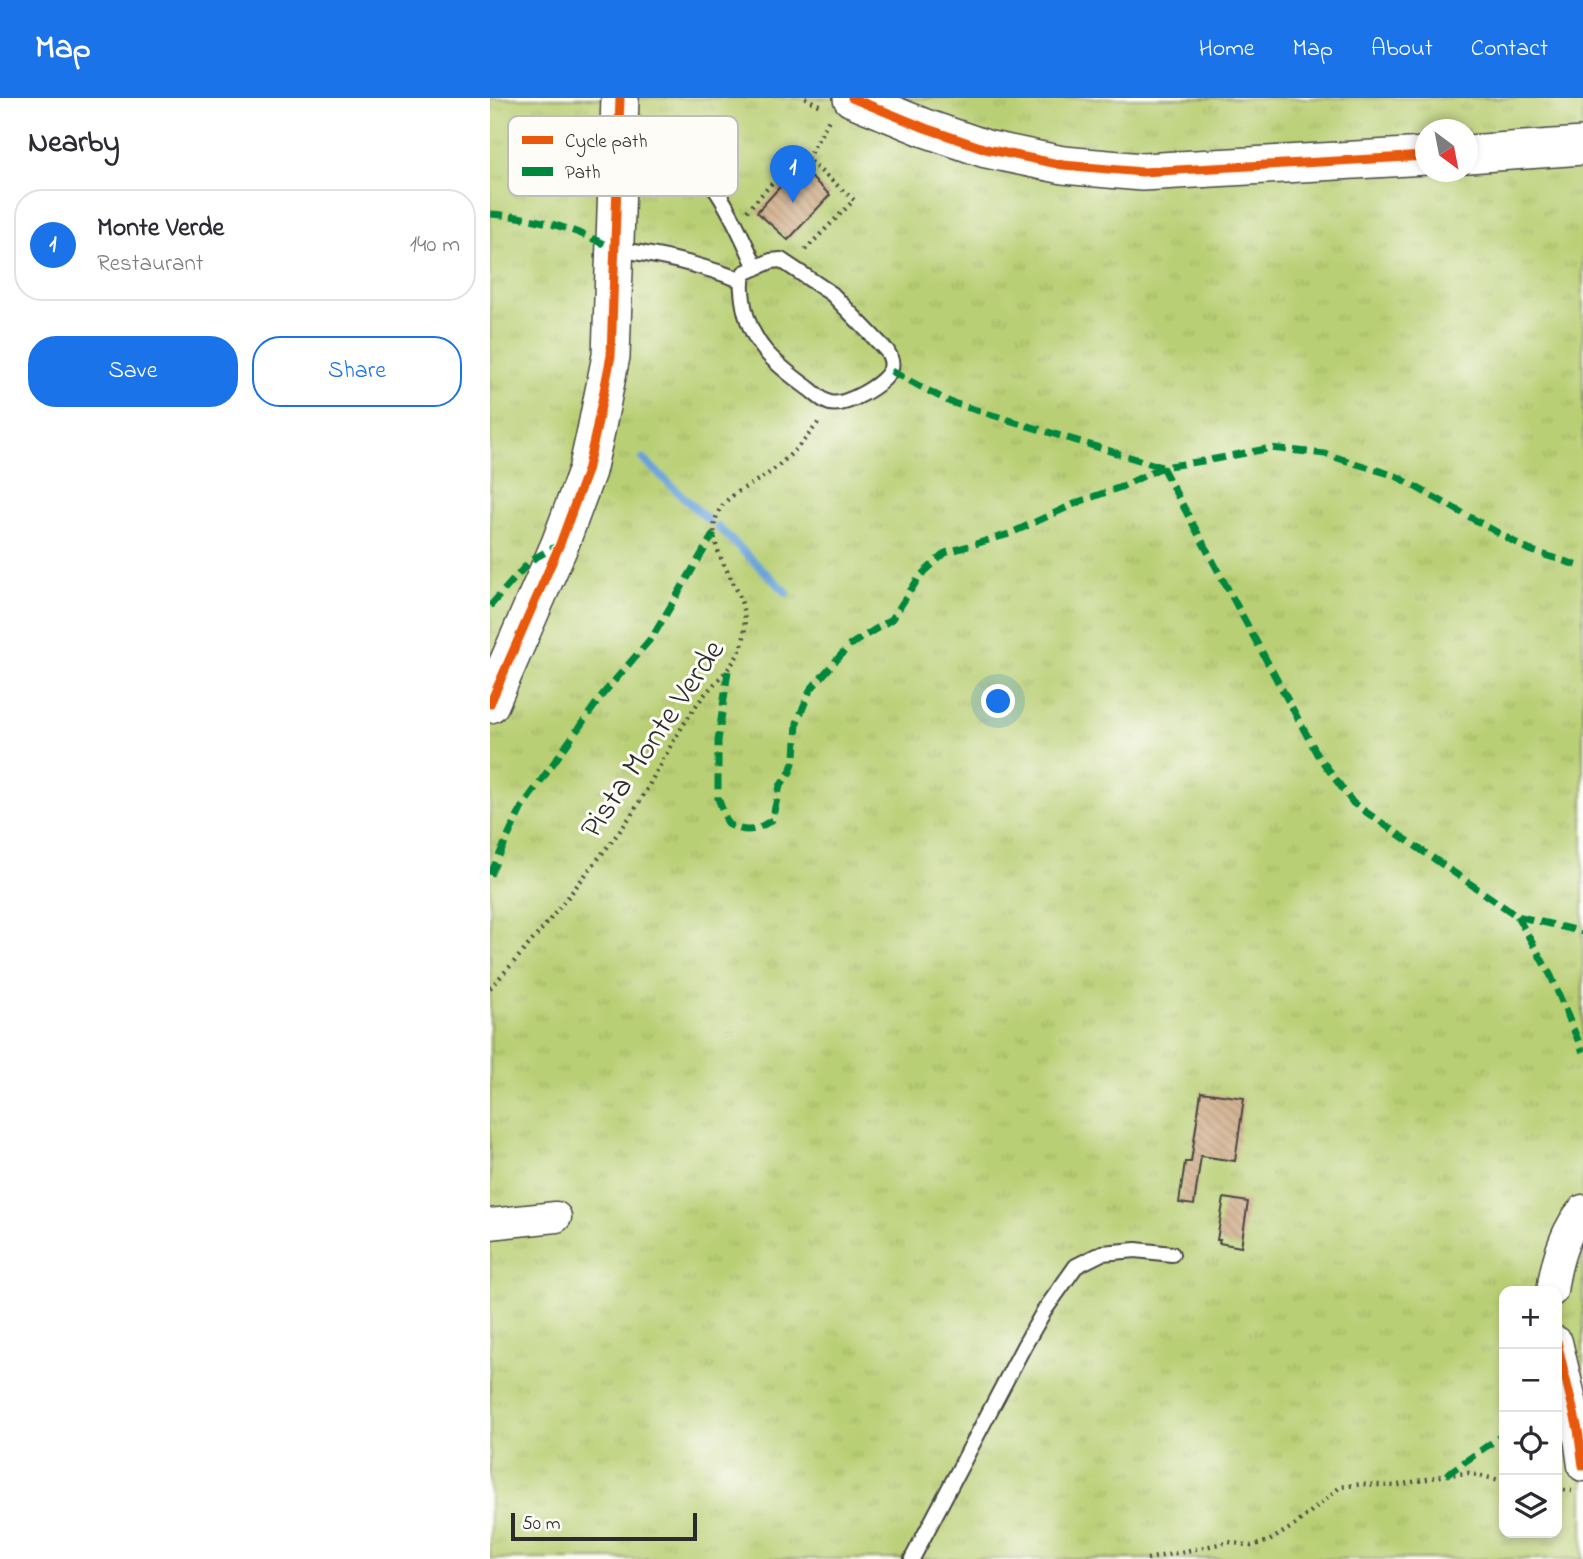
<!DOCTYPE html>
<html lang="en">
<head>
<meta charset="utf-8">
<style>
	body { margin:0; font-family:"Indie Flower",sans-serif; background:#f2f2f3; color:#2b2b33 }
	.controls { position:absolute; right:21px; bottom:21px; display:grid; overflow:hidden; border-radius:14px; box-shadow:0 4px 10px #0003 }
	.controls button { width:63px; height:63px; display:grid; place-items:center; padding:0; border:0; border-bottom:2px solid #e1e1e2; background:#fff; color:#2b2b33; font:35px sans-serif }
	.compass { position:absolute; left:925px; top:21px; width:63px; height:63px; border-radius:50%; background:#fff; box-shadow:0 4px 10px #0003; rotate:148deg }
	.scale { position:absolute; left:21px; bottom:18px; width:186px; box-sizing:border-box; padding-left:7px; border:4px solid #2b2b2b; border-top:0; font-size:19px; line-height:24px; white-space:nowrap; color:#2b2b2b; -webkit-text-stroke:5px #fdfcf7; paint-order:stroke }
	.you { position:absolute; left:509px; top:604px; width:24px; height:24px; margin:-18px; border:5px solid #fff; border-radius:50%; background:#1a73e8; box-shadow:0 0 0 10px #1a73e833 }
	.badge { display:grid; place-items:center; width:46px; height:46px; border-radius:50%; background:#1a73e8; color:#fff; font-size:23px; font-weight:700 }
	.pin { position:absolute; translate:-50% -58px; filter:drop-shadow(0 2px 4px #0008) }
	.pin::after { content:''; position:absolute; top:37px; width:24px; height:21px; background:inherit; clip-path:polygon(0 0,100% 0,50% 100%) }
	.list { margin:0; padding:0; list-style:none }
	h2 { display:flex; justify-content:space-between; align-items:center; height:91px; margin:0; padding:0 28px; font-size:30px }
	h2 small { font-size:23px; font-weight:400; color:#7c7c81 }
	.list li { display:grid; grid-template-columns:46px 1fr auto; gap:21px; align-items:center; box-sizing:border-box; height:112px; margin:0 14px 14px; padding:0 14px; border:2px solid #e1e1e2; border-radius:28px }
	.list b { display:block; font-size:26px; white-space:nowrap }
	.list p { margin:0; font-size:23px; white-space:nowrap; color:#7c7c81 }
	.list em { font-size:23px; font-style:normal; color:#7c7c81 }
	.actions { display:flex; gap:14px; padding:21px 28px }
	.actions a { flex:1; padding:16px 0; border:2px solid #1a73e8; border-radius:28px; text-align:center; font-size:24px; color:#1a73e8 }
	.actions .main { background:#1a73e8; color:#fff }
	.icon { flex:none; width:38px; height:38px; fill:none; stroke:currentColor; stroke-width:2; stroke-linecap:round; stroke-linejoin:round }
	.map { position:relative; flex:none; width:1093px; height:1461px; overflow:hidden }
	header { display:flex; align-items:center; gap:42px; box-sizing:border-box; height:98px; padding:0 35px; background:#1a73e8; color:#fff }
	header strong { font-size:33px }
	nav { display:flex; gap:38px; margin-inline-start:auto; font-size:24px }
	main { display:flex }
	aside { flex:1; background:#fff }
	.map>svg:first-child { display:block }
	.park { fill:url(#park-tufts); stroke:#727d50; stroke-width:2; fill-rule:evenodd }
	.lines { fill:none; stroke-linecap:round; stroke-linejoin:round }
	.stream { stroke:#68a2d8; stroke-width:8 }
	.building { fill:url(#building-back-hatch) }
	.service-casing { stroke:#484743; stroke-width:18 }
	.minor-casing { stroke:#484743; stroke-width:33 }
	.tertiary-casing { stroke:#484743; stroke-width:40 }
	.path { stroke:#484743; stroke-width:4.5; stroke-dasharray:2 5; stroke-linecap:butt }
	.service { stroke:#fff; stroke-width:14 }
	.minor { stroke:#fff; stroke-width:30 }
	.tertiary { stroke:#fff; stroke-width:37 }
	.quiet { stroke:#00873e; stroke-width:7; stroke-dasharray:14 7; stroke-linecap:butt }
	.cycleway-casing { stroke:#fdfcf7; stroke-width:13 }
	.cycleway { stroke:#e8590c; stroke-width:9 }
	.labels { text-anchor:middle; stroke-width:6; stroke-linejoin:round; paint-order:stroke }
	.street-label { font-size:32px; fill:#2b2b2b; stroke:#fdfcf7 }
	.key { fill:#fdfcf7; stroke:#bebdba; stroke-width:2 }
	.key-label { font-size:19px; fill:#2b2b2b }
</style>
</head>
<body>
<header>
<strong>Map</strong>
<nav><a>Home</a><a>Map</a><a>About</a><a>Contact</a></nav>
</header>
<main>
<aside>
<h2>Nearby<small></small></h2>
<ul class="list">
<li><span class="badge">1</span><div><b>Monte Verde</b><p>Restaurant</p></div><em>140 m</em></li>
</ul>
<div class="actions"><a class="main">Save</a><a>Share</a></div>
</aside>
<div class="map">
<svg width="1093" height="1461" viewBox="0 0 1093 1461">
	<defs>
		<pattern id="park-tufts" width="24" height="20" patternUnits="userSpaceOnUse" patternTransform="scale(1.75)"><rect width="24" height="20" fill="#b9cf74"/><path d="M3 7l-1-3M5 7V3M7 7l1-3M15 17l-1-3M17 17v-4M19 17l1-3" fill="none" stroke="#9fb265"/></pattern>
		<pattern id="building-back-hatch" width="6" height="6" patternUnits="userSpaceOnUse" patternTransform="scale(1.75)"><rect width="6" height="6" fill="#cba47e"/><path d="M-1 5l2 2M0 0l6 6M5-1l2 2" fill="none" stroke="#a58667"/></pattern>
	</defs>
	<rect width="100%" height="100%" fill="#fdfcf7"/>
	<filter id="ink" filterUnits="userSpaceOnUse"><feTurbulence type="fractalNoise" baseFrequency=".0143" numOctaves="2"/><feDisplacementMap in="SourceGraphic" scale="14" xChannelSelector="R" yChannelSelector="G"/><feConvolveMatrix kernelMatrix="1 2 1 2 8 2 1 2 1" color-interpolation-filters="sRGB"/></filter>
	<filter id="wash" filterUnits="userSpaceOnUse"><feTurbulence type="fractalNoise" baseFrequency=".00686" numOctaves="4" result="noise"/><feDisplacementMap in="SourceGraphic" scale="28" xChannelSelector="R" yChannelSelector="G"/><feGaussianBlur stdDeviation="1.57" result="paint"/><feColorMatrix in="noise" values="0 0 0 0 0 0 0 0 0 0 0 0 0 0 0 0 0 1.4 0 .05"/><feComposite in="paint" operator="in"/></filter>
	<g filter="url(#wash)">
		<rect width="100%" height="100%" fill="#efe8cd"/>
		<path class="park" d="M0 0H1093V1461H0ZM936 32H978V74H936ZM1014 1193H1067V1435H1014Z"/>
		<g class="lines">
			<path class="stream" d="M153 361 218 422
				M228 429 297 495"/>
		</g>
		<g id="blocks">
			<path class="building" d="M309 68 340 97 298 142 267 114Z
				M711 994 754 1000 745 1063 711 1058 704 1107 689 1105 695 1064H701Z
				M734 1100 758 1104 751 1149 729 1145 730 1142H727Z"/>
		</g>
	</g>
	<g filter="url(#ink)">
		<use href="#blocks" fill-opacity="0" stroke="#484743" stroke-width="2"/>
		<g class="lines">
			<defs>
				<path id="service" d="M133 19C144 25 157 29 168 35 219 66 243 117 266 170
					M125 151C169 157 209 166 251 182
					M291 162 342 196 397 253C401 259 403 267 400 273 393 287 355 309 340 305 332 303 324 294 318 290 284 265 259 245 253 202 252 192 250 184 254 175L281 163Z
					M422 1461 534 1248 554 1213 586 1168 612 1155 646 1152 682 1156"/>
				<path id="minor" d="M0 1126 66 1119
					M1062 1193C1066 1164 1074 1134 1093 1112
					M1067 1244 1088 1332 1093 1368"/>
				<path id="tertiary" d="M362 0 435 30 496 51 573 67 652 74 936 58
					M978 56 1093 48
					M0 606 70 446 97 373 106 333 121 258 130 0"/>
			</defs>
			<use href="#service" class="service-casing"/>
			<use href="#minor" class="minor-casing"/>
			<use href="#tertiary" class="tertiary-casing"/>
			<path class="path" d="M315 0 333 9
				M317 61 340 20
				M257 113 308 56 317 61 364 102 313 154
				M0 890C34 854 65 816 96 776 113 754 132 732 147 708 167 675 183 640 206 608 221 585 249 568 254 539 256 526 254 509 249 497 238 470 214 443 229 413 239 394 263 387 279 375 299 360 316 341 331 321
				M1067 1391 1082 1393
				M657 1461 739 1444 761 1448 779 1443 805 1427 850 1389 872 1386 904 1388 956 1377 978 1375 1014 1383"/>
			<use href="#service" class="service"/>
			<use href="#minor" class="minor"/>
			<use href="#tertiary" class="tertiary"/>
			<path class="quiet" d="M0 116C45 119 84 130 124 151
				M401 273 460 304 672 369
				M672 369 827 656 863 705 1027 818 1093 834
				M0 508 41 462 70 446
				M238 573 228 643V700L238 726C258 736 264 733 282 722L290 688 300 674 305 659 307 625 320 592 360 547 402 521 430 478 455 455 519 436 591 403 631 389 672 369 720 362 781 350 835 356 906 378 1039 452 1093 469
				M0 777 32 709 113 596 163 538 224 435
				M1027 818 1061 878 1093 954
				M956 1377 1014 1336"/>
			<defs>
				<path id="cycleway" d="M362 0 435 30 496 51 573 67 652 74 936 58
					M0 606 70 446 97 373 106 333 121 258 130 0
					M1067 1244 1088 1332 1093 1368"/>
			</defs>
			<use href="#cycleway" class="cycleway-casing"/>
			<use href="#cycleway" class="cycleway"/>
		</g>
	</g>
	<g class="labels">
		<g class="street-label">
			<text transform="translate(161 640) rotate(-56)" y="11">Pista Monte Verde</text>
		</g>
	</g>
	<rect x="18" y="18" width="230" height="80" rx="10" class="key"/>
	<rect x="32" y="38" width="31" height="8" fill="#e8590c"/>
	<rect x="32" y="69" width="31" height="9" fill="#00873e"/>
	<g class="key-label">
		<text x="75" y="49">Cycle path</text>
		<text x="75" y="80">Path</text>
	</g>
</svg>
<div class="controls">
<button>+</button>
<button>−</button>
<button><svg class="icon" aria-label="locate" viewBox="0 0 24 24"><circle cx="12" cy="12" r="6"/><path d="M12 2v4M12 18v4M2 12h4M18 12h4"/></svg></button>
<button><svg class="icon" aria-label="layers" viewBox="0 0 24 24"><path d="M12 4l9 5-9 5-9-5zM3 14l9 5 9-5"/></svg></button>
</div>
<svg class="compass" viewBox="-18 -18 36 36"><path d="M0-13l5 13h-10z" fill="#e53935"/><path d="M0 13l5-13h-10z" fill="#7c7c81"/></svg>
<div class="scale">50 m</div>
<div class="you"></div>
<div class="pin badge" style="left:303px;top:105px">1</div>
</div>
</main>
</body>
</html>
